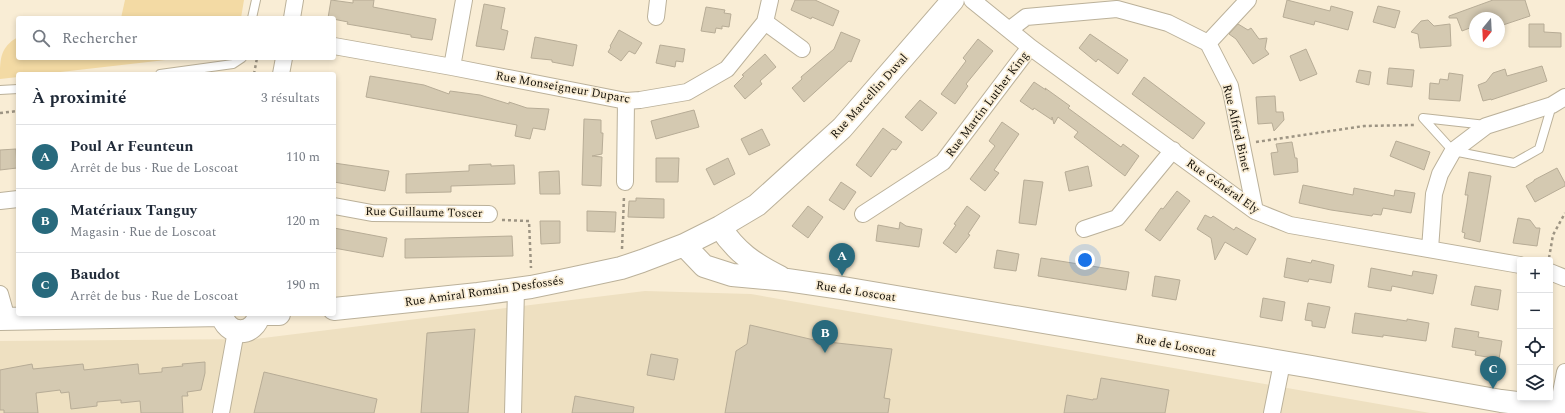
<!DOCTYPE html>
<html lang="fr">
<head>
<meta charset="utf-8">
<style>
	body { margin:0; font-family:Spectral,serif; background:#f6f6f7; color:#1f2937 }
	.controls { position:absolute; right:12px; bottom:12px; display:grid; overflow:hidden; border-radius:4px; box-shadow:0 2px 6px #0003 }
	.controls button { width:36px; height:36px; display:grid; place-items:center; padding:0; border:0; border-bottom:1px solid #e0e1e3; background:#fff; color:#1f2937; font:20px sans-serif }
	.compass { position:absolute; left:1469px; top:12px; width:36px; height:36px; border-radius:50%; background:#fff; box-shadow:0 2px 6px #0003; rotate:198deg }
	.you { position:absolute; left:1085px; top:260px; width:14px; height:14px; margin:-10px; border:3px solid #fff; border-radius:50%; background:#1a73e8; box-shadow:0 0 0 6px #1a73e833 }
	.badge { display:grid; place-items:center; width:26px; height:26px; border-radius:50%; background:#286a7d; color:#fff; font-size:13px; font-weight:700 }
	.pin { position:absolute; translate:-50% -33px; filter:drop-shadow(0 1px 2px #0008) }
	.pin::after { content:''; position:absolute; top:21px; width:14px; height:12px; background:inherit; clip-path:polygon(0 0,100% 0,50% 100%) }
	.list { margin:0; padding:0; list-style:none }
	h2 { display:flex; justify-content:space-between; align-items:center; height:52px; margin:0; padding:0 16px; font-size:17px }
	h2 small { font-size:13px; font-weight:400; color:#747a83 }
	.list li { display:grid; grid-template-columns:26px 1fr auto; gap:12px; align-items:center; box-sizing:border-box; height:64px; padding:0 16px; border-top:1px solid #e0e1e3 }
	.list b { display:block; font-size:15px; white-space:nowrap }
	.list p { margin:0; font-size:13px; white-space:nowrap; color:#747a83 }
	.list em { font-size:13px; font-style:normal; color:#747a83 }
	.icon { flex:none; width:22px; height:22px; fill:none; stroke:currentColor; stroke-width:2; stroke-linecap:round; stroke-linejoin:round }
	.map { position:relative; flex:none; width:1565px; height:413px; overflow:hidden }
	.search { position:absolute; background:#fff; box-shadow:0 2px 6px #0003; left:16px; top:16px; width:320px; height:44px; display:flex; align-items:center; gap:10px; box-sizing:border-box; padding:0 14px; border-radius:4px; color:#747a83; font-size:15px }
	.panel { position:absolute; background:#fff; box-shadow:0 2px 6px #0003; left:16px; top:72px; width:320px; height:244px; border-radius:4px }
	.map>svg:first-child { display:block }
	.built { fill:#eee0c1 }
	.green { fill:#f3daa4 }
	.building { fill:#d4c9b1; stroke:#b7ac96 }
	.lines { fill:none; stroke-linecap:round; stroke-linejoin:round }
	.service-casing { stroke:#bbb19a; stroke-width:10 }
	.minor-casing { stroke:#bbb19a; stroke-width:18 }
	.secondary-casing { stroke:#bbb19a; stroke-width:24 }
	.path { stroke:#9d9483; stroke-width:2.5; stroke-dasharray:3 3; stroke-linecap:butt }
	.service { stroke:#fff; stroke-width:8 }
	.minor { stroke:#fff; stroke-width:16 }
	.secondary { stroke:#fff; stroke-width:22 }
	.labels { text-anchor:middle; stroke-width:3.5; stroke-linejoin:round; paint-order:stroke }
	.street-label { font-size:12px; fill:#151109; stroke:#f9edd5 }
</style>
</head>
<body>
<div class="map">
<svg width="1565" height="413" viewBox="0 0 1565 413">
	<rect width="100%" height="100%" fill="#f9edd5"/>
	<path class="built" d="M645 291 751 294 1430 413H0V341L255 339Z"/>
	<path class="green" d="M125 0H244L241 18H121Z
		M18 37V58H183L43 74H18V77L0 79C0 59 0 47 18 37Z"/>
	<path class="building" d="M331 0 353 3V0H374L373 7 436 19 432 40 411 37V35L347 24 348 22 328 18Z
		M795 0H815L839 11 833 26 812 17 811 19 791 10Z
		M1287 0 1330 11 1331 6 1353 12 1348 30 1315 21 1314 25 1283 17Z
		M1493 0H1525L1530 16 1500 26 1499 18H1475V26L1462 31 1457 18H1449V16Z
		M484 4 505 8 501 29 508 31 504 50 476 46Z
		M1378 6 1400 11 1395 28 1373 22Z
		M706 7 725 10 724 13 731 14 729 27 722 26V29L716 28 715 33 701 31Z
		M1428 20 1434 26 1450 24 1451 46 1420 48 1418 34 1411 32 1421 21Z
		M1238 24 1248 30 1251 28 1259 39 1267 38 1265 49 1269 54 1253 64 1236 39 1229 34Z
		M1529 24H1544V32L1561 33V47H1529Z
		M619 30 642 43 635 54 629 51 621 61 608 52 611 47 610 46Z
		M841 32 860 40 851 62 849 61 804 102 792 88 802 79 801 77 834 49Z
		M1090 34 1128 60 1118 74 1098 59 1096 62 1079 48Z
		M535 37 577 45 573 66 552 62V60L531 58Z
		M978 39 993 51 966 84 968 86 955 104 941 94 966 61 963 58Z
		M660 45 685 49 683 62 676 61 675 67 656 63Z
		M1306 49 1317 74 1300 81 1290 56Z
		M765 54 776 67 760 81 762 84 745 99 734 86 744 76 742 75Z
		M1542 66 1547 81 1491 100V99L1483 101 1478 85 1486 82 1493 73 1505 69 1507 76Z
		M1389 68 1414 70 1412 87 1387 84Z
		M1359 70 1371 72 1369 85 1356 82Z
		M1449 73 1463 75 1460 101 1429 99 1430 83 1439 84 1440 79 1448 80Z
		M370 76 424 85 449 94 450 91 480 95 509 104V102L527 108 549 109 545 130 533 128 530 139 515 136 517 125 366 97Z
		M1144 77 1205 123 1193 139 1132 94Z
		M1034 82 1046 90 1045 88 1070 106 1068 108 1121 147 1123 144 1139 156 1125 176 1074 137 1078 132 1058 117 1054 124 1052 117V120L1034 108 1033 110 1020 101Z
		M1275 96 1276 112H1283L1284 120 1274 131 1272 123 1258 124 1256 97Z
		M920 100 937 113 922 131 905 117Z
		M694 110 699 127 656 139 651 121Z
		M584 119 601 120V133H603L602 154 592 156 602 157 601 186 582 185Z
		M1002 122 1019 134 994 170 999 173 985 191 970 179 995 146 989 141Z
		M883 128 902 142 896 150 892 149 871 177 856 165Z
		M762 129 770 145 749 155 741 139Z
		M1396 141 1430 152 1424 170 1390 156Z
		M1292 142 1295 158H1297L1298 172 1274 175 1271 153 1278 152 1276 144Z
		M16 149 17 168 0 170V150Z
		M656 158H679L678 182H656Z
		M728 158 735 174 714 185 706 169Z
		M334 163 389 171 385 191 334 182Z
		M491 164V166L514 165 515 184 451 186V192L406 193V174L469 171V165Z
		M1088 166 1092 186 1069 191 1065 172Z
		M1557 168 1565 183V186L1535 202 1526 186 1534 181V180Z
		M559 171 560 194H540L539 172Z
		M1469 172 1491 176 1480 242 1464 238 1465 233 1462 232 1467 203 1468 195H1465Z
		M1024 180 1043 182 1036 225 1019 223Z
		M841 182 856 192 844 210 829 200Z
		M1303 185 1353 195 1354 188 1394 196 1395 190 1415 193 1411 213 1383 208 1381 215 1373 214 1372 216 1331 210 1299 203Z
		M1177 191 1190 201 1160 241 1145 230 1161 208 1163 209Z
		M636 198 664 199V218L628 217 629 201H636Z
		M808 206 823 217 808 238 792 226Z
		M967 206 980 216 968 234 970 235 956 253 943 243 956 225 954 224Z
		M587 211 616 212 615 232 587 231Z
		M1205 215 1211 218 1213 216 1234 230 1236 227 1256 239 1247 255 1225 242 1215 260 1211 238 1197 229Z
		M1518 218 1530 220 1536 228H1540L1537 246 1513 243Z
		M540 221H560V243L541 244Z
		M900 222 906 226 922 229 919 247 876 241 878 225 899 229Z
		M334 228 387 238 383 257 334 248Z
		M512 236 513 256 405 258V239Z
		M997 250 1019 254 1016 271 994 268Z
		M1041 258 1129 272 1126 290 1038 276Z
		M1287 258 1311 263 1312 260 1334 265 1331 283 1309 279 1308 282 1284 277Z
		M1371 268 1412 276 1413 271 1437 275 1433 294 1392 286 1391 291 1368 287Z
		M1155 276 1180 280 1176 300 1152 296Z
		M1475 286 1501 290 1498 310 1471 305Z
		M1263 298 1285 302 1282 321 1260 317Z
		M1308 303 1330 307 1325 328 1312 326V321L1305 320Z
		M1355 313 1407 321V319L1429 323 1426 341 1383 335V337L1352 333Z
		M750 325 814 340 815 336 828 338V342L892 349 884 398 890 399 888 413H725L736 351 747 344Z
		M1455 328 1479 332 1478 337 1502 341 1499 359 1475 355 1476 351 1452 347Z
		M475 329 468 413H421L427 333Z
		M651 354 678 359 674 380 647 375Z
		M205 362V373L201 390 187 392 188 396H182L183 413H141L140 401 121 403V400L97 402V406L71 409 69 392 61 393 60 390 36 393 38 413H4V410H0V370L5 369 32 364 33 369 83 364 84 370 138 364 139 374 162 372V368L183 366 182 364Z
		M264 372 377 399 374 413H254Z
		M1101 378 1169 390 1165 413H1064L1067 395 1093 400V399H1097Z
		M575 396 634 407 633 413H572Z"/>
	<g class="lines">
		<defs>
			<path id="service" d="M252 18 256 0
				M160 74 233 64 242 58
				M0 90 18 89
				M1486 125 1423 118 1453 151 1514 163 1539 149 1552 105"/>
			<path id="minor" d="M972 0 1030 47 1255 211 1290 225 1520 265
				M656 17 658 0
				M292 18 295 0
				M765 22 802 49
				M1009 30 1026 17 1117 9 1168 23 1208 43 1230 86 1255 211
				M1208 43 1248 0
				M334 46 452 67 626 101 640 100 687 92 727 69 765 22 770 0
				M452 67 464 0
				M281 74 284 58
				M625 182 626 101
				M0 201 18 199
				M334 206 372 213 489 214
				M863 214 943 162 1030 47
				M1084 229 1117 218 1173 150
				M1430 249 1434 194 1440 174 1453 151 1486 126 1552 105 1565 97
				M1550 272 1565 278
				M0 294 7 319
				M1558 408 1565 372
				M221 413 236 331
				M513 413 516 289
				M1272 413 1282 363"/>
			<path id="secondary" d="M720 227C736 252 754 264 780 277
				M684 245 704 266 732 275 787 280 842 288 1312 367 1501 401 1565 409
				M334 309 478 294 531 287 570 279 621 268 642 261 684 245 720 227 757 205 842 128 953 0
				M222 314C226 337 255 337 259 314
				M261 314H279
				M0 319 222 315"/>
		</defs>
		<use href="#service" class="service-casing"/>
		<use href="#minor" class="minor-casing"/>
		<use href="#secondary" class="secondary-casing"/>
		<path class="path" d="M254 74 257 58
			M0 113 18 111
			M1256 142 1364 126 1414 125
			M502 220 529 221 531 268
			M622 249 624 196
			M1549 258 1553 235 1565 213"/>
		<use href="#service" class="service"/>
		<use href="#minor" class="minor"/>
		<use href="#secondary" class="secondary"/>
	</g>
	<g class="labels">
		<g class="street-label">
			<text transform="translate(563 87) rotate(10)" y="4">Rue Monseigneur Duparc</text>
			<text transform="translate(869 96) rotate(-48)" y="4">Rue Marcellin Duval</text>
			<text transform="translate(987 104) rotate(-53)" y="4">Rue Martin Luther King</text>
			<text transform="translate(1237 128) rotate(77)" y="4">Rue Alfred Binet</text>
			<text transform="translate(1223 186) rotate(35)" y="4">Rue Général Ely</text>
			<text transform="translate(424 212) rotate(1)" y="4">Rue Guillaume Toscer</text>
			<text transform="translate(484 291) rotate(-8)" y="4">Rue Amiral Romain Desfossés</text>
			<text transform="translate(856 291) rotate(9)" y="4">Rue de Loscoat</text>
			<text transform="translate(1176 345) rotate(10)" y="4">Rue de Loscoat</text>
		</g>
	</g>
</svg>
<div class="controls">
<button>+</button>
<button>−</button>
<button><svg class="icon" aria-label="locate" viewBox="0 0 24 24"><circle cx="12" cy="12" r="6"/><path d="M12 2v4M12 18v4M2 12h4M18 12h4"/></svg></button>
<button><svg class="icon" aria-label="layers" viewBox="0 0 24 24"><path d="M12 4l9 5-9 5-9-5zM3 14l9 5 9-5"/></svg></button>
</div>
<svg class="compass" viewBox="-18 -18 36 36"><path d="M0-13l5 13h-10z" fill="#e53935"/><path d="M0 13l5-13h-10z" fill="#747a83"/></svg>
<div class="you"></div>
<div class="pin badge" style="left:842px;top:276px">A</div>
<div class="pin badge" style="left:825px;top:353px">B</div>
<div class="pin badge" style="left:1493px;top:389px">C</div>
<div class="search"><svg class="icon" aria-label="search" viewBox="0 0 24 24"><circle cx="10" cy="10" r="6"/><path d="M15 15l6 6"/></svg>Rechercher</div>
<section class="panel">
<h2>À proximité<small>3 résultats</small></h2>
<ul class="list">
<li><span class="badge">A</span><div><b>Poul Ar Feunteun</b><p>Arrêt de bus · Rue de Loscoat</p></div><em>110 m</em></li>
<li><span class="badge">B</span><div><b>Matériaux Tanguy</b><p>Magasin · Rue de Loscoat</p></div><em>120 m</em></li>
<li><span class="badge">C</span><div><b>Baudot</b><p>Arrêt de bus · Rue de Loscoat</p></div><em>190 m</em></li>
</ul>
</section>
</div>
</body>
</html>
